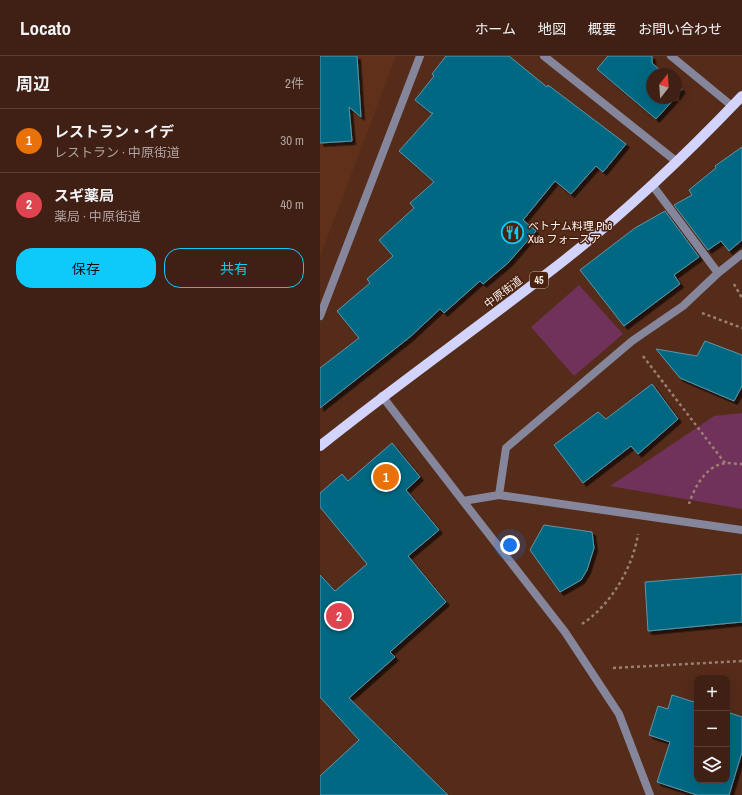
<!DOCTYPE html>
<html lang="ja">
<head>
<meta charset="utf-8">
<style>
	body { margin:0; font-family:"Archivo Narrow","Noto Sans JP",sans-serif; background:#4b2d22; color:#f1f3f6 }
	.controls { position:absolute; right:12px; bottom:12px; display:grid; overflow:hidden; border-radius:8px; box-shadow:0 4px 16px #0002 }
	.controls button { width:36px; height:36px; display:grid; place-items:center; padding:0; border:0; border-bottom:1px solid #593e34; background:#402014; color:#f1f3f6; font:20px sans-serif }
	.compass { position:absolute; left:326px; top:12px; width:36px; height:36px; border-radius:50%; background:#402014; box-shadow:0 4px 16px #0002; rotate:17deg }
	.you { position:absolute; left:190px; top:489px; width:14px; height:14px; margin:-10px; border:3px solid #fff; border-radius:50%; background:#1a73e8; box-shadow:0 0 0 6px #1a73e833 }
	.badge { display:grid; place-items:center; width:26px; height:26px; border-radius:50%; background:#0ecafa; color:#fff; font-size:13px; font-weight:700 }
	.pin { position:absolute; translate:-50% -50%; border:2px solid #fff; box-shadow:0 1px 4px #0006 }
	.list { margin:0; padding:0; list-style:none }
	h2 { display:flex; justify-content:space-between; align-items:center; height:52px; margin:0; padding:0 16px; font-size:17px }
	h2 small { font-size:13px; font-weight:400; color:#aea3a0 }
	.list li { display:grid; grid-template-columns:26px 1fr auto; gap:12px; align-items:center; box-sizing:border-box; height:64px; padding:0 16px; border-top:1px solid #593e34 }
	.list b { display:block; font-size:15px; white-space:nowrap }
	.list p { margin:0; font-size:13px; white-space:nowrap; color:#aea3a0 }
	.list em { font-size:13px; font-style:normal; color:#aea3a0 }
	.actions { display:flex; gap:8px; padding:12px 16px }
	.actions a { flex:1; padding:9px 0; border:1px solid #0ecafa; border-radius:16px; text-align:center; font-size:14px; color:#0ecafa }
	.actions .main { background:#0ecafa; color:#111 }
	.icon { flex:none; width:22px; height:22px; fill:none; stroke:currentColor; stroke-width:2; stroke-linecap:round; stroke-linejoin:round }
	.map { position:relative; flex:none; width:422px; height:739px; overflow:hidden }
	header { display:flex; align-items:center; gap:24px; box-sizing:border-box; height:56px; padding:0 20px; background:#402014; border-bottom:1px solid #593e34 }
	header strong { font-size:19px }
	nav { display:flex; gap:22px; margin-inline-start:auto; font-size:14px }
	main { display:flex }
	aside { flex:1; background:#402014 }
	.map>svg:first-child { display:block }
	.built { fill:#60301b }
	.green { fill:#70315a }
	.building { fill:#006882; stroke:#5c96ab; filter:url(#shadow) }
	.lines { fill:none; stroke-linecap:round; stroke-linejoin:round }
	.path { stroke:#9c7f73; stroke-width:2.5; stroke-dasharray:3 3; stroke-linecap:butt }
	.service { stroke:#85869b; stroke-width:8 }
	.minor { stroke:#85869b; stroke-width:8 }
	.primary { stroke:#d2d4fe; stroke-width:10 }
	.labels { text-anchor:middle; stroke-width:3; stroke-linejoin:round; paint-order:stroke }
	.shield { fill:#4a210f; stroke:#c7b3aa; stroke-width:1 }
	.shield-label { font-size:10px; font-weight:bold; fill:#fdf2ed }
	.poi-label { font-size:11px; fill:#fdf2ed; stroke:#4a210f; text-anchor:start }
	.street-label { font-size:11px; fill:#fdf2ed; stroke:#4a210f }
</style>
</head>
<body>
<header>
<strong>Locato</strong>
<nav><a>ホーム</a><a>地図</a><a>概要</a><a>お問い合わせ</a></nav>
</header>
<main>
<aside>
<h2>周辺<small>2件</small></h2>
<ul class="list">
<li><span class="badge" style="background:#e8710a">1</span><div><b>レストラン・イデ</b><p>レストラン · 中原街道</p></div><em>30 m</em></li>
<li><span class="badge" style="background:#e0444e">2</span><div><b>スギ薬局</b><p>薬局 · 中原街道</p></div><em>40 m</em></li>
</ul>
<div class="actions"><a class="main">保存</a><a>共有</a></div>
</aside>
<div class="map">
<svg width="422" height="739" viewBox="0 0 422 739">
	<defs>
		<filter id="shadow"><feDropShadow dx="3.5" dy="3.5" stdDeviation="0" flood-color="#0009"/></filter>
	</defs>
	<rect width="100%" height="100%" fill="#552b1a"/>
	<path class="built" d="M0 0H76L0 201Z"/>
	<path class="green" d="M259 229 303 278 254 320 211 271Z
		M422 357V453L290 430 394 360Z"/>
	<path class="building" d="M0 0H37L41 61 29 51 32 85 0 87Z
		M126 0H189L227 31 228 29 306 88 283 116 276 110 251 138 235 125 203 164 216 175 188 207 163 228 160 225 124 257 120 253 90 281 0 352V312L39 282 17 255 50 227 47 223 73 200 59 184 94 152 90 147 114 126 79 95 113 57H111L95 44 114 20 112 18Z
		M288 0H332V7L344 18H332V42H355L336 63 277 13Z
		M356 28 362 33 356 41Z
		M422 91V184L409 195 401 185 388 194 354 149 372 139 369 134 396 112 395 110Z
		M345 155 379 201 354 219 360 228 304 270 260 214 315 172Z
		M385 285 422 299V330L414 345 360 322 336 293 377 300Z
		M332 328 358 363 318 398 311 390 263 427 234 389 278 356 286 363Z
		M72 387 100 421 86 434 119 474 88 500 126 546 70 596 75 601 29 642 128 739H0V720L39 684 0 641V519L15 535 47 508 0 451V437L22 418 28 425Z
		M224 469 272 476 274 492 267 514 261 524 240 536 210 494Z
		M422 518V566L328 575 325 526Z
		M352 639 377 647V724H407V656L422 661V696L409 739H377L337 726 350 686 329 679 338 650 348 653Z"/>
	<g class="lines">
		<path class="path" d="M414 228 422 242
			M382 257 422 272
			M323 300 405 407
			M369 448C374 432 386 409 406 407 411 407 417 408 422 408
			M262 568C291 549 313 511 318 478
			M293 612 422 605"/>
		<path class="service" d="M224 0 357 106
			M351 0 412 50"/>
		<path class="minor" d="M333 130 398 217
			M0 260 100 0
			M62 340 143 445 179 439 422 474
			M179 439 186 392 312 285 363 250 398 217 422 198
			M143 445 245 576 299 658 330 739"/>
		<path class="primary" d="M0 390C76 329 156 273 233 213 301 161 363 102 422 40"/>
	</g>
	<defs>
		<symbol id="restaurant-ring" viewBox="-11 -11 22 22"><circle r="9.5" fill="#4a210f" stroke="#0ecafa" stroke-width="1.5"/><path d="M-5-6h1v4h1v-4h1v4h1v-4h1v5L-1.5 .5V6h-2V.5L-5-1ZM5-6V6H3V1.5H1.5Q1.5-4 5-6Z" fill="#0ecafa"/></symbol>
	</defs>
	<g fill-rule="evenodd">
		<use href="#restaurant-ring" x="180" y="164" width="25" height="25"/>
	</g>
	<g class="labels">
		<rect class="shield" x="210" y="216" width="18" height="16" rx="3"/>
		<g class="shield-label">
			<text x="219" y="228">45</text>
		</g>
		<g class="poi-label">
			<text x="208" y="174">ベトナム料理 Phở<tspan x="208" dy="13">Xưa フォースア</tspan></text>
		</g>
		<g class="street-label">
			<text transform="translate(183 236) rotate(-37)" y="4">中原街道</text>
		</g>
	</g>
</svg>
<div class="controls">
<button>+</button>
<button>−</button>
<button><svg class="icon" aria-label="layers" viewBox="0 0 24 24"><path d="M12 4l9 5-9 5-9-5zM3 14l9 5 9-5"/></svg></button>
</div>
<svg class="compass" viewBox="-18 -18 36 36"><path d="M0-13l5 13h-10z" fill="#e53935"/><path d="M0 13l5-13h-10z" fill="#aea3a0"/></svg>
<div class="you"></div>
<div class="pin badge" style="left:66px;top:421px;background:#e8710a">1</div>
<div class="pin badge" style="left:19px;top:560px;background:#e0444e">2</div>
</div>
</main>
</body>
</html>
